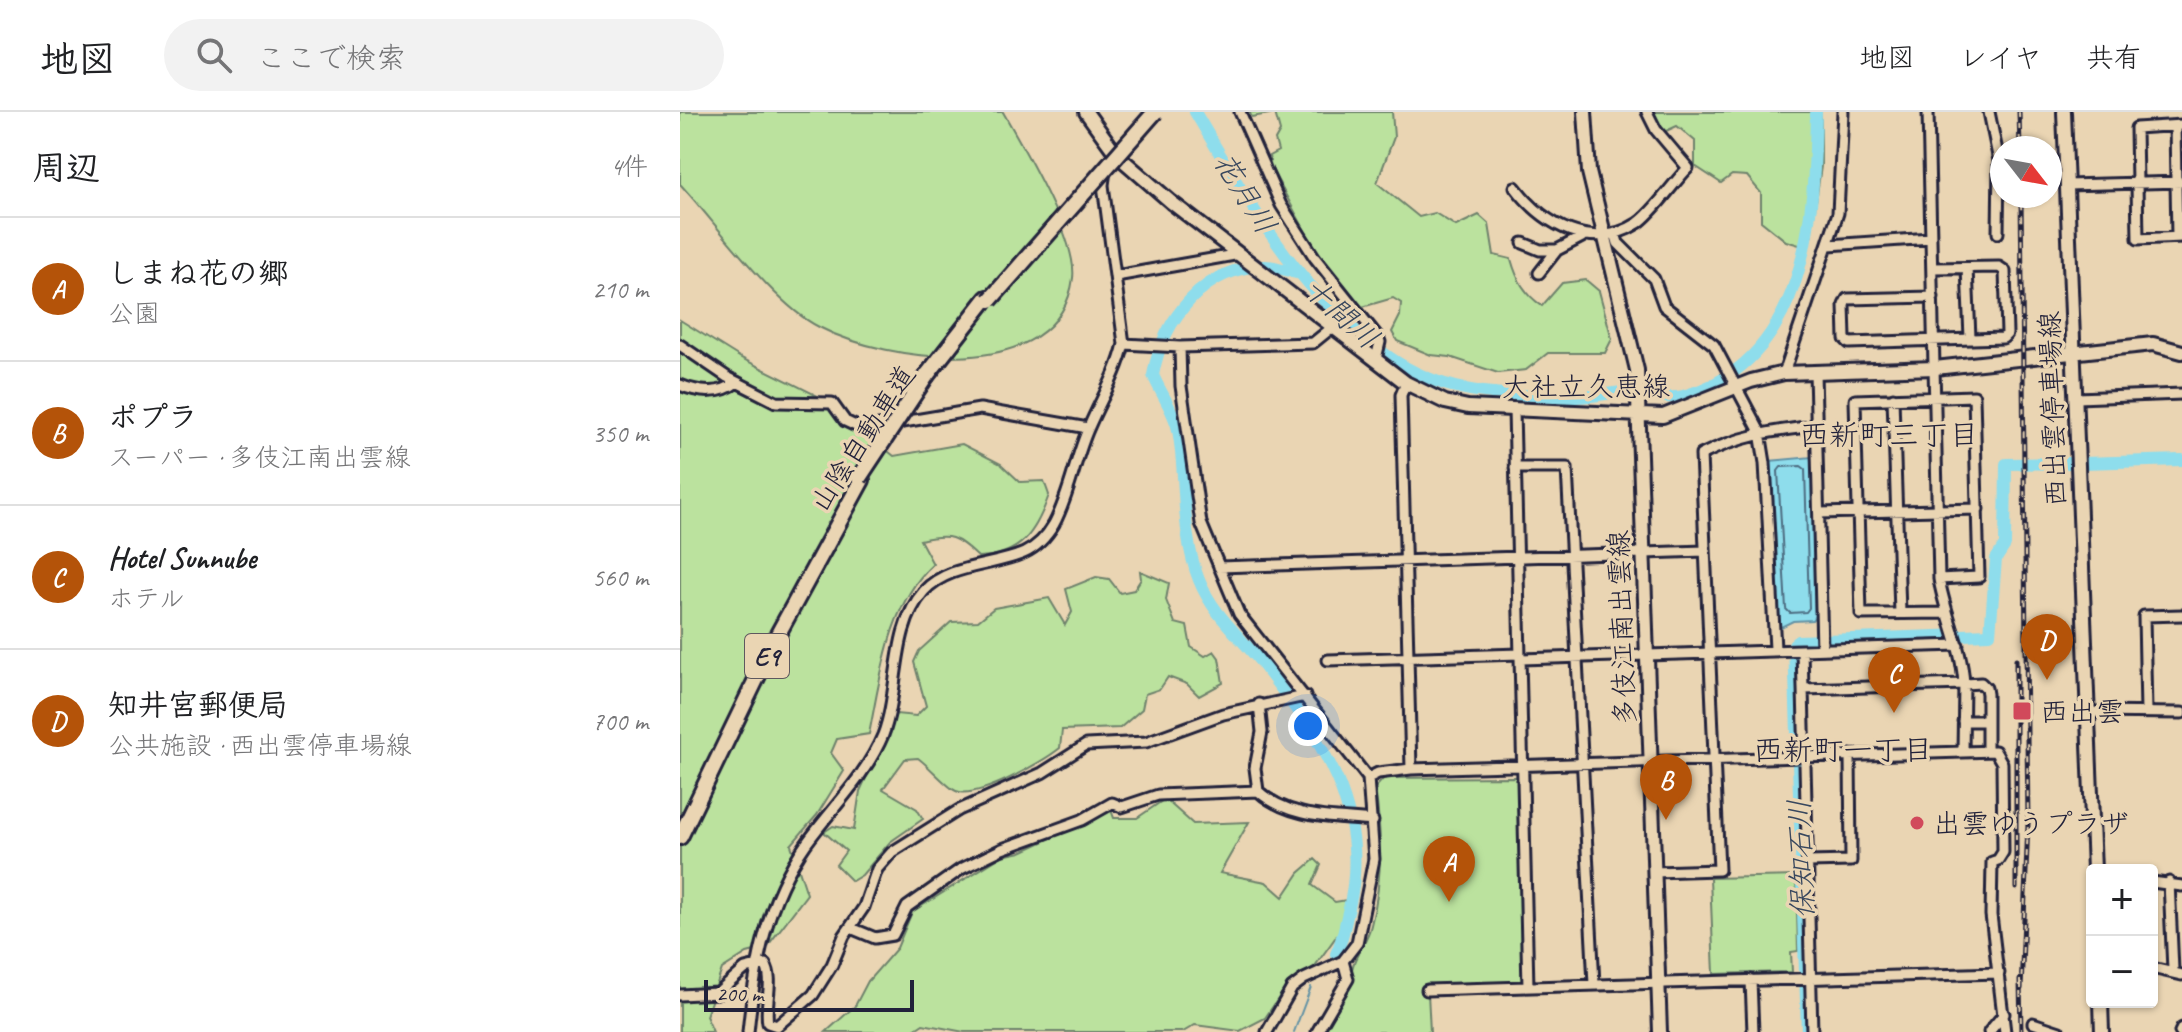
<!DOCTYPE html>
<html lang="ja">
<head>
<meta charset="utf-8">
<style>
	body { margin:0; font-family:Caveat,"Klee One",sans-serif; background:#f2f2f2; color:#202124 }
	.controls { position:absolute; right:24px; bottom:24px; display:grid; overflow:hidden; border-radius:8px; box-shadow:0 2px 6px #0004 }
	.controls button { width:72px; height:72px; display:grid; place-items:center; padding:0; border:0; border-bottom:2px solid #e0e0e0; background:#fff; color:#202124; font:40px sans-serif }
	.compass { position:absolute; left:1310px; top:24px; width:72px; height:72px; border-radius:50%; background:#fff; box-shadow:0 2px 6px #0004; rotate:121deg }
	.scale { position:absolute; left:24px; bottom:20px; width:210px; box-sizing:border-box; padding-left:8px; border:4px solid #22223b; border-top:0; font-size:22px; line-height:28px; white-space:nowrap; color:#22223b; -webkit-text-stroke:6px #ead5b3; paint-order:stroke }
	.you { position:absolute; left:628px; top:614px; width:28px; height:28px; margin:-20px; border:6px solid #fff; border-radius:50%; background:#1a73e8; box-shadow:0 0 0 12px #1a73e833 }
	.badge { display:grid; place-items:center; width:52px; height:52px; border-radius:50%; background:#b45309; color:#fff; font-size:26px; font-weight:700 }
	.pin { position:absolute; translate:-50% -66px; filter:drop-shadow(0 2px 4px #0008) }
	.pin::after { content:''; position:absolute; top:42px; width:28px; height:24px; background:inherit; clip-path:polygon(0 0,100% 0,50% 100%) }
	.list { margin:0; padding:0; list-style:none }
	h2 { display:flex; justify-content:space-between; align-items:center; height:104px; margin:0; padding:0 32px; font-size:34px }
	h2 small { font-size:26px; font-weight:400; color:#757577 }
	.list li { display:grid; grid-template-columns:52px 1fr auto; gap:24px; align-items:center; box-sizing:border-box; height:144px; padding:0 32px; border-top:2px solid #e0e0e0 }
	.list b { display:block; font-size:30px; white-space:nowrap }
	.list p { margin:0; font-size:26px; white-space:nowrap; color:#757577 }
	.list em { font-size:26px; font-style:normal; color:#757577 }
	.icon { flex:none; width:44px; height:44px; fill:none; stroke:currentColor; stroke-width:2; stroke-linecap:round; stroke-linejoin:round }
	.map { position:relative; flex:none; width:1502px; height:920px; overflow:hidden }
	header { display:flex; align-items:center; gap:48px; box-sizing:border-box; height:112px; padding:0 40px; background:#fff; border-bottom:2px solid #e0e0e0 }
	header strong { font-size:38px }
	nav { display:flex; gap:44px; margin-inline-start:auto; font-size:28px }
	.search { width:560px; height:72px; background:#f2f2f2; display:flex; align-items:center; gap:20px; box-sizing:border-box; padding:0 28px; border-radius:44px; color:#757577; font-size:30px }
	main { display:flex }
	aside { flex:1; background:#fff }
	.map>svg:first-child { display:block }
	.green { fill:#bbe29e; stroke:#6e826c; stroke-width:2 }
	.water { fill:#8eddec; stroke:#6392a5; stroke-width:2 }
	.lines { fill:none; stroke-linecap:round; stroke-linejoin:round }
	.shore { stroke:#4d6d82; stroke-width:2 }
	.stream { stroke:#6392a5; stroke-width:2 }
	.river { stroke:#8eddec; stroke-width:12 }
	.minor-casing { stroke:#22223b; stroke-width:15 }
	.major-casing { stroke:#22223b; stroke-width:18 }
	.highway-casing { stroke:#22223b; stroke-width:20 }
	.minor { stroke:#ead5b3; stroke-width:9 }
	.major { stroke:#ead5b3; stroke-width:12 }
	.highway { stroke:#ead5b3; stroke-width:14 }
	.rail-casing { stroke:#22223b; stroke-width:5 }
	.rail { stroke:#ead5b3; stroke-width:2; stroke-dasharray:6; stroke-linecap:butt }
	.highway-bridge-casing { stroke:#22223b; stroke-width:20; stroke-linecap:butt }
	.highway-bridge { stroke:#ead5b3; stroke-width:14 }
	.poi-dot { fill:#d1495b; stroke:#ead5b3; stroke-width:3 }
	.labels { text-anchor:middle; stroke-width:7; stroke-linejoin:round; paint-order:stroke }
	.shield { fill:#ead5b3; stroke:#5e585f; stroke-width:2 }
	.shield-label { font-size:26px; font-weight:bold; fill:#22223b }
	.street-label { font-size:28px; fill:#22223b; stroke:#ead5b3 }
	.poi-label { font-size:28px; fill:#22223b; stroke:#ead5b3; text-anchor:start }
	.water-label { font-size:30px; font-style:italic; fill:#38475e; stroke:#ead5b3 }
	.neighbourhood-label { font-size:30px; fill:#22223b; stroke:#ead5b3 }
</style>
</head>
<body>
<header>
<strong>地図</strong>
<div class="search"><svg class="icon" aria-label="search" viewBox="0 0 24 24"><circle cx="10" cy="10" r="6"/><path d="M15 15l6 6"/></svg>ここで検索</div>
<nav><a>地図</a><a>レイヤ</a><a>共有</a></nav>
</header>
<main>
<aside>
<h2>周辺<small>4件</small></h2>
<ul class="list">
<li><span class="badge">A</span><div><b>しまね花の郷</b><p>公園</p></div><em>210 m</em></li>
<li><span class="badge">B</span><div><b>ポプラ</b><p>スーパー · 多伎江南出雲線</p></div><em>350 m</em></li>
<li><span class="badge">C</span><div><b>Hotel Sunnube</b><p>ホテル</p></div><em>560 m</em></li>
<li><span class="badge">D</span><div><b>知井宮郵便局</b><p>公共施設 · 西出雲停車場線</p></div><em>700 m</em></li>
</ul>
</aside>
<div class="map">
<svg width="1502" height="920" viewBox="0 0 1502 920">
	<rect width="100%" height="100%" fill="#ead5b3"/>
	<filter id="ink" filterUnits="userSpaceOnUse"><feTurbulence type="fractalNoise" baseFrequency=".0125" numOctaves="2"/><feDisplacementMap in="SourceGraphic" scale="16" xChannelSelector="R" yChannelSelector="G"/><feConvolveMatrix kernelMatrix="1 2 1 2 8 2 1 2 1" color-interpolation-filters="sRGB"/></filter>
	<g filter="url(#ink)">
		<path class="green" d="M0 0H323C343 35 398 129 393 166 379 275 206 250 139 215 94 193 36 111 0 72Z
			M569 0H712L714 25 697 71 739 105 755 101 776 114 799 103 809 112 814 143 831 147C837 168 844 181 862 194L882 171 906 168 919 179 932 227 925 241H868L846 258 818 261 770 245 751 243 717 229 712 220 720 204 721 191 713 186 682 195 640 146 591 56 589 44 598 39 595 28 600 19 595 1 572 5Z
			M971 0H1141V54L1131 126 1119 133 1106 129 1081 109V81L1067 64 1052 63 1041 71 1015 54V29L997 14 984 20Z
			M0 208 61 246 142 286 214 344 282 332 321 352 340 370 364 369 369 383C356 420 341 444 298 445 276 424 270 421 240 428L253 452C208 493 201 564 189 622L157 627 151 641 164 659 137 703 111 733 127 782 86 836 67 841 42 857 26 904 33 920H0Z
			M460 459 489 471 486 488 495 511 507 514 511 535 525 544 534 539 539 546 543 571 519 584 507 572 488 565 480 577 465 582 462 597 440 616 382 618 380 636C363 650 297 688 276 679 268 676 248 653 238 646L225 647 203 677 237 697 243 707 210 730 182 763 172 769 156 753 166 739 144 720 153 714 174 718 180 679 216 602 236 604 246 594 234 550 239 539 271 510 298 509 314 496 369 486 385 513 392 500 386 477 416 465 429 467 440 481 454 478 461 467Z
			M835 665 838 667 844 869 751 873 748 881 750 920H641L671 865C671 846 687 832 691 813 703 768 702 722 695 676L704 666Z
			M485 687 513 712 569 710 540 761 586 770 603 785 619 761 635 747 641 753 632 773 655 790 667 788 660 819 635 854 606 875 585 906 560 919 515 913 503 920H284L243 912 231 920H146L175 894 188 869 217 836 232 800 322 744 341 740 431 698 434 706H457Z
			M1116 764 1118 839 1111 840 1112 860 1034 862 1030 766Z"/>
		<path class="water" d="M1132 345 1137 502 1132 508 1113 509 1099 516 1089 349Z"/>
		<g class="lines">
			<path class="shore" d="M1121 354 1125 357 1129 496 1126 500 1110 501 1106 497 1098 359 1101 355Z"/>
			<path class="stream" d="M614 920 631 875"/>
			<path class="river" d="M515 0C569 91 620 184 709 245 765 284 819 282 883 285 908 286 920 282 943 280 962 278 984 289 1003 284 1128 249 1134 106 1136 0
				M617 161C607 159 596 154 586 154 525 154 483 207 473 263 480 280 494 299 498 318 507 366 500 421 519 468 533 503 561 525 584 554 641 628 692 698 669 796 665 811 663 828 656 842
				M1403 351 1502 348
				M1127 920 1114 532 1118 529 1310 522 1316 447 1325 433 1326 352 1394 351"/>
			<defs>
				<path id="minor" d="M560 0 601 93 635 146 698 225 700 230 696 247
					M1309 0 1319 49 1318 121
					M1502 13 1456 16 1458 127 1502 125
					M1495 14 1497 125
					M1386 73 1502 70
					M835 75C864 113 912 141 958 111 974 100 993 71 1008 56L976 18 967 0
					M935 121 938 131 974 167 984 194 1034 233 1080 320 1085 351 1095 537
					M843 131 860 138H877
					M1149 133 1251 126
					M1253 156 1319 155 1325 159 1327 222 1323 226 1169 231 1165 227 1164 193 1167 187 1253 185
					M1287 156 1290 226
					M859 161 877 138 902 125
					M436 164 560 142
					M444 232 500 235 633 231 654 214
					M0 233 47 265 96 290 152 291 165 309 182 317 300 297 408 316
					M500 235 501 274 521 411 559 502 688 666 694 747 677 831 663 849 624 867 612 876 587 920
					M1135 260 1142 537
					M1104 261 1158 101 1163 0
					M726 271 721 283 731 657
					M0 273C19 281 41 283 57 270
					M1213 286 1220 501
					M1397 286 1502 282
					M834 298 848 875
					M835 356H887L914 872
					M1139 401 1298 397
					M539 455 1025 439
					M1259 467 1299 465 1294 284 1175 288 1181 502 1265 501
					M1122 538 1132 920
					M841 547 1278 533
					M648 548 840 542
					M1124 577 1284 572C1282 535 1265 503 1259 467L1248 0
					M579 592 582 620 575 656 578 679C609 707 653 705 693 709
					M1407 600 1502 601
					M1466 600 1464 504 1502 503
					M1283 609H1307
					M1283 640 1284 572 1301 571 1306 576 1307 582V638
					M688 666 698 661 731 657 1315 639 1322 651 1323 740 1318 748 1312 750 1311 803 1325 920
					M1128 750 1171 749 1170 643
					M974 760 1039 758 1021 343C1059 324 1092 319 1134 314
					M1472 770 1502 774
					M1489 770 1493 858
					M171 816 195 826 213 823 227 795 281 757 322 737 402 708 432 691 442 695 478 683 578 679
					M1472 856 1502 863
					M1071 868 1073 920
					M747 878 1319 861
					M0 883 38 881 65 857 85 852C95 868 84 892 88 911L97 914 133 883 152 853 164 824 184 795 197 757 212 740 279 698 362 661 406 633 466 630 543 602 625 584
					M1353 911 1380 920
					M68 920C75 852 86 789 126 732 151 697 186 664 203 623 220 579 211 516 244 479 269 452 312 455 344 441 357 435 367 424 374 412 390 382 395 346 409 315 421 287 437 262 444 232L423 73 425 59
					M637 920 668 867 663 849
					M1309 920 1324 902
					M1500 920 1502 916"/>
				<path id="major" d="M406 0 437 43 491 90 726 271 765 290 788 295 983 304 1071 269 1104 261 1255 256 1473 232 1502 240
					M905 0 909 60 957 258 980 920
					M1384 0 1414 758
					M1421 890 1422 920"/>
				<path id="highway" d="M247 263 307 186
					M0 725 98 522 182 368"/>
			</defs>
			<use href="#minor" class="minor-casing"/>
			<use href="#major" class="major-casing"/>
			<use href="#highway" class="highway-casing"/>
			<use href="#minor" class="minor"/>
			<use href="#major" class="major"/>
			<use href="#highway" class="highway"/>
			<defs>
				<path id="rail" d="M1339 0 1340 36
					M1336 776V548
					M1340 868 1341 920
					M1341 877 1348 712 1341 84"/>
			</defs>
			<use href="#rail" class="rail-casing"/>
			<use href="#rail" class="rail"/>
			<defs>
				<path id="highway-bridge" d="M310 188 475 0
					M179 366 247 263"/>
			</defs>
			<use href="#highway-bridge" class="highway-bridge-casing"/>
			<use href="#highway-bridge" class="highway-bridge"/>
		</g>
	</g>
	<g class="poi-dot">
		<rect x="1332" y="589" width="20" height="20" rx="4"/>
		<circle cx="1237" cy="711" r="8"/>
	</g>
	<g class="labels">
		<rect class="shield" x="65" y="522" width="44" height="44" rx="6"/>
		<g class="shield-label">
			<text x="87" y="553">E9</text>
		</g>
		<g class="street-label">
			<text x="906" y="284">大社立久恵線</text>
			<text transform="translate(1372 297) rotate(-92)" y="10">西出雲停車場線</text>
			<text transform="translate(182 326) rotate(-57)" y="10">山陰自動車道</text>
			<text transform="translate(941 516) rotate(-92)" y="10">多伎江南出雲線</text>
		</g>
		<g class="poi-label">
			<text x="1360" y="609">西出雲</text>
			<text x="1253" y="721">出雲ゆうプラザ</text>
		</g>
		<g class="water-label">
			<text transform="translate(565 81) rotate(58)" y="10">花月川</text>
			<text transform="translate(661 201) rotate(42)" y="10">十間川</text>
			<text transform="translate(1121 747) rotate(-92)" y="10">保知石川</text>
		</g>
		<g class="neighbourhood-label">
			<text x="1209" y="333">西新町三丁目</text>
			<text x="1163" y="648">西新町一丁目</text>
		</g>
	</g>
</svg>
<div class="controls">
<button>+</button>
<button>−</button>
</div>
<svg class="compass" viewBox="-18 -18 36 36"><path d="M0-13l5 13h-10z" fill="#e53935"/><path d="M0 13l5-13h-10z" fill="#757577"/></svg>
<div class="scale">200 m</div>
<div class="you"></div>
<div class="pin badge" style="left:769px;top:790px">A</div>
<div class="pin badge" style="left:986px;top:708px">B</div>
<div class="pin badge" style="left:1214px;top:601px">C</div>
<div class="pin badge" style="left:1367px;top:568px">D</div>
</div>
</main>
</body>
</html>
